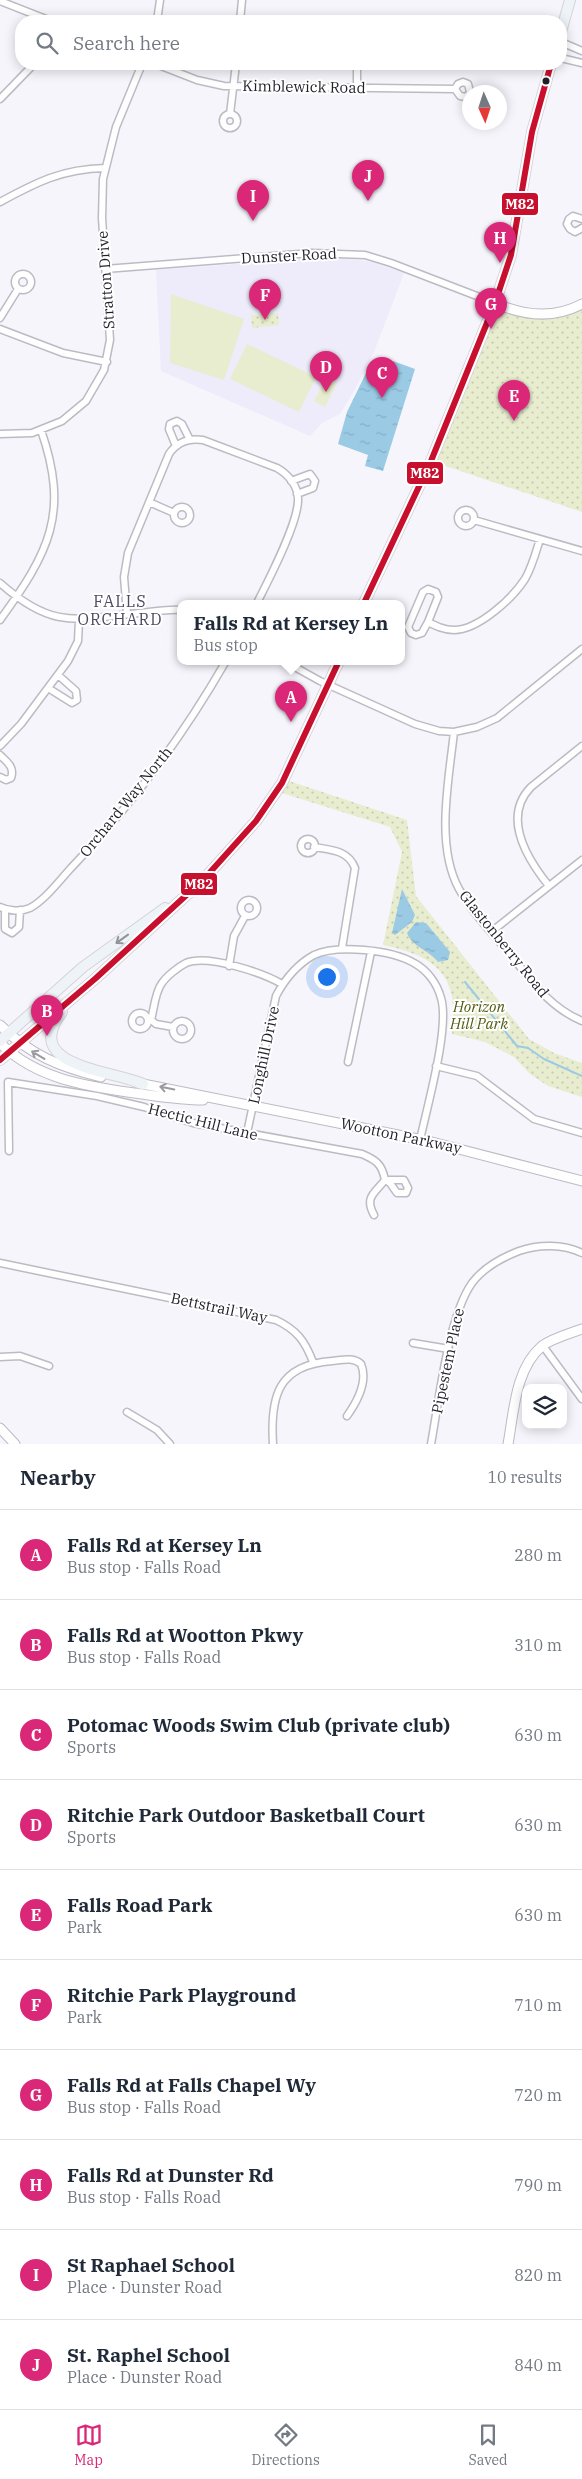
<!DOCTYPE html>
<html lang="en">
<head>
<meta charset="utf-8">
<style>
	body { margin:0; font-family:"IBM Plex Serif",serif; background:#f6f6f7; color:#1f2937 }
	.controls { position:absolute; right:15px; bottom:15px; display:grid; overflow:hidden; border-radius:10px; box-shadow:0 2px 12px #0003 }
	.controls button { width:45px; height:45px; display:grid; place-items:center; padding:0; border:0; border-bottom:1px solid #e0e1e3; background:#fff; color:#1f2937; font:25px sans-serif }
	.compass { position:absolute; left:462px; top:85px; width:45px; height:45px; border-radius:50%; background:#fff; box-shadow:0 2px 12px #0003; rotate:177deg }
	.you { position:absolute; left:326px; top:976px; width:18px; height:18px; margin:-12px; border:4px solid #fff; border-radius:50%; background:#1a73e8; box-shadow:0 0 0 8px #1a73e833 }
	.badge { display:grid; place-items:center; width:32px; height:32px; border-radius:50%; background:#db2777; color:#fff; font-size:16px; font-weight:700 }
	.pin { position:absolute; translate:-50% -41px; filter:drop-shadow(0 1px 2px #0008) }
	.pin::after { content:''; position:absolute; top:26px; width:18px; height:15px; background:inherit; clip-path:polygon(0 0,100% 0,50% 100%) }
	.popup { position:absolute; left:177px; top:600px; width:228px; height:65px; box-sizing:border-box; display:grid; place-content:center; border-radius:10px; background:#fff; filter:drop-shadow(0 1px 4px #0005); font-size:16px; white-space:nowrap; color:#747a83 }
	.popup b { font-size:19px; color:#1f2937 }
	.popup::after { content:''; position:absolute; left:50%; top:100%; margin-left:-10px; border:10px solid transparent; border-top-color:#fff }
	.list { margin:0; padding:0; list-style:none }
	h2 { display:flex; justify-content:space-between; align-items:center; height:65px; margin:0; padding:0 20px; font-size:21px }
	h2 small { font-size:16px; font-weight:400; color:#747a83 }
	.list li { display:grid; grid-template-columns:32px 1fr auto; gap:15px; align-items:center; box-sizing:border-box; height:90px; padding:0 20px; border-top:1px solid #e0e1e3 }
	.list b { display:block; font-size:19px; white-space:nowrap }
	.list p { margin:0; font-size:16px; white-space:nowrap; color:#747a83 }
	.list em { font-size:16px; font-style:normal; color:#747a83 }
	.icon { flex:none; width:28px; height:28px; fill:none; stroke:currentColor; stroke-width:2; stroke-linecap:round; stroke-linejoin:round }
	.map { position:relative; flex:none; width:582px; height:1444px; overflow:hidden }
	.search { position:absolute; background:#fff; box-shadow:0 2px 12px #0003; left:15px; right:15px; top:15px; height:55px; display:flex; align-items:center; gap:12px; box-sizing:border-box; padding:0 18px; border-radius:20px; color:#747a83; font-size:19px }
	.sheet { height:965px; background:#fff }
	nav { display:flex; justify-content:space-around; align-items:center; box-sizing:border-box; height:70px; border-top:1px solid #e0e1e3; background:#fff; font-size:14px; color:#747a83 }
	nav a { display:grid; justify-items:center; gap:2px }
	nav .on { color:#db2777 }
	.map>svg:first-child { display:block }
	.built { fill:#eeebfb }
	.grass { fill:#e8edcf }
	.park { fill:url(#park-dots) }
	.water { fill:url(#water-ripples) }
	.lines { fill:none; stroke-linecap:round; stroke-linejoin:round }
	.stream { stroke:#9bcae5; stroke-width:2 }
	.street-casing { stroke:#bcbbc4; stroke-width:9 }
	.secondary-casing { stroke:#bcbbc4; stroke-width:11 }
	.primary-casing { stroke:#d4d3d8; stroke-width:12 }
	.street { stroke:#fefeff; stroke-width:6 }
	.secondary { stroke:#fefeff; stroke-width:9 }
	.primary { stroke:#eef3f7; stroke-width:10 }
	.bus-1-casing { stroke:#fff; stroke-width:10 }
	.bus-1 { stroke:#c8102e; stroke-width:6 }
	.oneway { stroke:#92949b }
	.oneway2 { stroke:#9b9a9f }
	.bus-dot { fill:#211f2a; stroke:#fff; stroke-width:2 }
	.labels { text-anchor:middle; stroke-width:4; stroke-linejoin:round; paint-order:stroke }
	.street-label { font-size:15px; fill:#211f2a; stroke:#fff }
	.park-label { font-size:15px; font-style:italic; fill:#535b13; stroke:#fff }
	.neighbourhood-label { font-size:16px; letter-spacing:1px; fill:#4f4a65; stroke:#fff }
	.line-badge { stroke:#fff; stroke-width:2 }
	.badge-label { font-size:14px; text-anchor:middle; font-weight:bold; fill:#fff }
</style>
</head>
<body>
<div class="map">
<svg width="582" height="1444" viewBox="0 0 582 1444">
	<defs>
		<pattern id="park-dots" width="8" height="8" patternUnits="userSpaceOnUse" patternTransform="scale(1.25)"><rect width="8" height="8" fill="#e8edcf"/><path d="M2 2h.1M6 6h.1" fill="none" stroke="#c7cbb2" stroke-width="1.8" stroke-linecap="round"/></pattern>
		<pattern id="water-ripples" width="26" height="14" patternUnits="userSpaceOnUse" patternTransform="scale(1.25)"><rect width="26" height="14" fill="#9bcae5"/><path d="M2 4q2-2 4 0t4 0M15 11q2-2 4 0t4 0" fill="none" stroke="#85adc5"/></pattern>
	</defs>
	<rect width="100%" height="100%" fill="#f6f5fc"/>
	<path class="built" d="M334 257 372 262 404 273 374 352 354 391 340 414 322 423 310 436 161 371 156 270Z"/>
	<path class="grass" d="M171 294 244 319 224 380 170 363Z
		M247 344 316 377 299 412 230 379Z
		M327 377 337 383 325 407 314 401Z"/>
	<path class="park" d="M495 303 529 314 582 304V512L431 461Z
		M278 313 279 325 252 328 251 315Z
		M289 781 407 820 416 896 529 1039 554 1053 582 1063V1097L548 1086 530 1074 514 1057 485 1042 452 1034C460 975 436 956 383 945L402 852 390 827 282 793Z"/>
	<path class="water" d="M393 361 415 369 383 471 365 466 368 455 338 444 347 412 369 367 388 374Z
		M402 889 415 915 412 922 395 935 392 933Z
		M416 922 426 923 450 952 448 960 438 962C429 950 412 947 407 933Z"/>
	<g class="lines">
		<path class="stream" d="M465 982 517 1046 528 1048 544 1059 582 1076"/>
		<defs>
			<path id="street" d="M0 1 51 21
				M157 21 160 0
				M240 21 242 0
				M561 42 582 51
				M561 58 582 63
				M156 64 197 80 224 86 455 89
				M357 88V64
				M455 89 458 84 463 82 468 84 470 92
				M455 89 460 96 466 97 470 93
				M0 99 34 64
				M223 121a7 7 0 1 1 14 0a7 7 0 1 1-14 0Z
				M230 114 236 64
				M0 202C37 182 62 169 105 168
				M582 219 573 216 569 219 567 224 570 229 575 232 582 228
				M105 269 312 253 365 255 391 263 495 303
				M15 282a8 8 0 1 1 16 0a8 8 0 1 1-16 0Z
				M0 318 18 289
				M0 329 63 353 107 362
				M0 434 32 433 62 421 86 401 104 370 110 340 102 218 103 179 116 127 142 64
				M176 446 169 429 170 424 177 421 182 424 190 440
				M291 481 310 474 315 481 313 488 297 494
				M149 502 174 513
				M174 515a8 8 0 1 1 16 0a8 8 0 1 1-16 0Z
				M458 518a8 8 0 1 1 16 0a8 8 0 1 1-16 0Z
				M474 520 582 551
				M0 583C52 629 75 620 139 613 153 612 167 609 181 610
				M127 614 124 577 128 553 169 454C177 442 189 438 203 440L277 468C288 474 298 486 298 499 299 522 268 581 257 603
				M0 620C49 552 70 514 41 430
				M428 622 438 597 436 592 428 589 423 592 408 627 411 633 416 635 422 633 428 622C436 626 444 630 454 630 478 630 512 599 525 579 532 567 536 552 540 539
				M284 661 320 681 415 724 439 731 454 732 477 727 497 718 582 649
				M48 688 72 703 77 700 76 691 58 675
				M454 732C449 779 435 845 459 889 473 914 495 936 513 958 533 983 551 1008 582 1021
				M0 746 21 724 68 661 78 641 79 620
				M0 755C7 762 15 767 11 778L6 780 0 777
				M301 846a7 7 0 1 1 14 0a7 7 0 1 1-14 0Z
				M314 847C331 850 348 850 355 868L342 948
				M549 886C528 860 501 818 531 787L582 746
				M241 908a8 8 0 1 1 16 0a8 8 0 1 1-16 0Z
				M0 907C8 911 21 912 30 908 45 900 59 881 71 868 131 806 183 736 226 661
				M5 909V929L12 933 19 927 20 910
				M491 932 582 860
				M229 966 234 936 245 916
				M132 1021a8 8 0 1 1 16 0a8 8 0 1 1-16 0Z
				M173 1030a9 9 0 1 1 18 0a9 9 0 1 1-18 0Z
				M173 1027 156 1024 151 1020C154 1009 155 992 162 983 167 976 178 967 186 963 208 954 263 973 282 984
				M348 1062 371 952
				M436 1066 477 1076 534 1119 582 1133
				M247 1133 276 996C285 979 296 965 314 955 337 944 392 950 414 963 427 970 437 983 441 998 450 1027 427 1107 420 1140
				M9 1151 8 1082 97 1096 144 1107 193 1123 362 1154C376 1160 382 1164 385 1180H404L408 1188 406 1193H397L390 1183 385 1180C375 1193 364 1197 374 1215
				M0 1263 276 1320C297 1330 305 1341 313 1362
				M413 1343 449 1349
				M543 1346 582 1399
				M0 1357 20 1356 49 1366
				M127 1412 157 1430 170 1444
				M273 1444C270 1396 278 1365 332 1361 343 1360 353 1357 361 1364 368 1381 357 1402 347 1416
				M431 1444C439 1401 448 1317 472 1283 484 1267 501 1258 519 1251 539 1244 563 1244 582 1253"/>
			<path id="secondary" d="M495 303C524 316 554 319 582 304
				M0 1025C30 1055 60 1067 101 1077
				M0 1043C36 1079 86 1086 134 1093 157 1096 179 1100 203 1100
				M138 1083 428 1141 582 1181
				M0 1428 15 1444
				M508 1444C514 1412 515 1369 542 1346 553 1338 569 1334 582 1329"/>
			<path id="primary" d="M561 32 570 0
				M364 603 431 461 495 303 511 255 532 132 551 64
				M62 1012C20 1067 112 1070 143 1084
				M0 1041 83 967 165 908
				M0 1060 96 978 204 879 256 821 282 783 339 661"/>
		</defs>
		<use href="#street" class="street-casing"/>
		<use href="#secondary" class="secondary-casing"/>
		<use href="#primary" class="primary-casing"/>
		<use href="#street" class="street"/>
		<use href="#secondary" class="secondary"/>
		<use href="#primary" class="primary"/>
		<defs>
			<path id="bus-1" d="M364 603 431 461 495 303 511 255 532 132 551 64
				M0 1060 96 978 204 879 256 821 282 783 339 661"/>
		</defs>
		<use href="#bus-1" class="bus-1-casing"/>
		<use href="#bus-1" class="bus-1"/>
	</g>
	<defs><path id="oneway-shaft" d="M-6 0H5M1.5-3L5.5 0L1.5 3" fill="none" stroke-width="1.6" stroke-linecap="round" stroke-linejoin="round" transform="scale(1.25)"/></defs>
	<use class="oneway" href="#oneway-shaft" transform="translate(122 939) rotate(144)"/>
	<g class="oneway2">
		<use href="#oneway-shaft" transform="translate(38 1055) rotate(-149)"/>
		<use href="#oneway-shaft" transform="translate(167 1088) rotate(-169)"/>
	</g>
	<circle class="bus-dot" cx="546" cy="81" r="4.5"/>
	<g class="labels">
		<g class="street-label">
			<text transform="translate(304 87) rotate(1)" y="5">Kimblewick Road</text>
			<text transform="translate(289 256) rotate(-3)" y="5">Dunster Road</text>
			<text transform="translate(106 280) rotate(-94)" y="5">Stratton Drive</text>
			<text transform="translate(126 802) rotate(-51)" y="5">Orchard Way North</text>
			<text transform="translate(504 944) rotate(51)" y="5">Glastonberry Road</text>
			<text transform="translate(264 1055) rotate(-78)" y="5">Longhill Drive</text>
			<text transform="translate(203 1122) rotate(14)" y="5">Hectic Hill Lane</text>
			<text transform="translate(401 1136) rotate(12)" y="5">Wootton Parkway</text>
			<text transform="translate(219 1308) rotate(12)" y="5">Bettstrail Way</text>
			<text transform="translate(448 1361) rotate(-78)" y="5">Pipestem Place</text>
		</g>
		<g class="park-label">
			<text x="479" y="1012">Horizon<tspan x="479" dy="17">Hill Park</tspan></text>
		</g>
		<g class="neighbourhood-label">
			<text x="120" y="607">FALLS<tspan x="120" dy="18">ORCHARD</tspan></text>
		</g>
	</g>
	<g class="line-badge">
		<rect x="501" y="192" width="38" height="24" rx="5" fill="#c8102e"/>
		<rect x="406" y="461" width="38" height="24" rx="5" fill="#c8102e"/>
		<rect x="180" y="872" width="38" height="24" rx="5" fill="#c8102e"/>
	</g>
	<g class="badge-label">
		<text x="520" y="209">M82</text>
		<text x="425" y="478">M82</text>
		<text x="199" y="889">M82</text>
	</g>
</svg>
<div class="controls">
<button><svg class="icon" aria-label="layers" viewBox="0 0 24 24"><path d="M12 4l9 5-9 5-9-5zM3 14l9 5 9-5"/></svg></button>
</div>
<svg class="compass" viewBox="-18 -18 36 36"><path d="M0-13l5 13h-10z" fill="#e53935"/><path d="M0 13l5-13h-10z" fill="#747a83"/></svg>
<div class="you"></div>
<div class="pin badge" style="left:291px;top:722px">A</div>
<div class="popup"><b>Falls Rd at Kersey Ln</b>Bus stop</div>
<div class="pin badge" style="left:47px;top:1036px">B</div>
<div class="pin badge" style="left:382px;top:398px">C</div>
<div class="pin badge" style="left:326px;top:392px">D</div>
<div class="pin badge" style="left:514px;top:421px">E</div>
<div class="pin badge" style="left:265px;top:320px">F</div>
<div class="pin badge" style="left:491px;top:329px">G</div>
<div class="pin badge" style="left:500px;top:263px">H</div>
<div class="pin badge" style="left:253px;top:221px">I</div>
<div class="pin badge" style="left:368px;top:201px">J</div>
<div class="search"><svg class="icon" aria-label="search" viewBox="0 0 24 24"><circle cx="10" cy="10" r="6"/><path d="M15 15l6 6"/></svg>Search here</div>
</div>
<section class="sheet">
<h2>Nearby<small>10 results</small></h2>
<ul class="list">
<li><span class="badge">A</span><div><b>Falls Rd at Kersey Ln</b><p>Bus stop · Falls Road</p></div><em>280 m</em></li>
<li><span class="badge">B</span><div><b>Falls Rd at Wootton Pkwy</b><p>Bus stop · Falls Road</p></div><em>310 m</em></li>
<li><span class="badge">C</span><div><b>Potomac Woods Swim Club (private club)</b><p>Sports</p></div><em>630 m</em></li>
<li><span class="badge">D</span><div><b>Ritchie Park Outdoor Basketball Court</b><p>Sports</p></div><em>630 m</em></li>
<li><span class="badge">E</span><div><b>Falls Road Park</b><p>Park</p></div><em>630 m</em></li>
<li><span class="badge">F</span><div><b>Ritchie Park Playground</b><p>Park</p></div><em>710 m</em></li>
<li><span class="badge">G</span><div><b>Falls Rd at Falls Chapel Wy</b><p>Bus stop · Falls Road</p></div><em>720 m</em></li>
<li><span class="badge">H</span><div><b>Falls Rd at Dunster Rd</b><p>Bus stop · Falls Road</p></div><em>790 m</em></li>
<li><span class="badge">I</span><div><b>St Raphael School</b><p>Place · Dunster Road</p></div><em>820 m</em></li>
<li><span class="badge">J</span><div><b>St. Raphel School</b><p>Place · Dunster Road</p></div><em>840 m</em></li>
</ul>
</section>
<nav>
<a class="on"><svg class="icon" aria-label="map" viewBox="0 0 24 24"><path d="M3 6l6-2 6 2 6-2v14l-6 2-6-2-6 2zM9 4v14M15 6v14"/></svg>Map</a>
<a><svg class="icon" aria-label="directions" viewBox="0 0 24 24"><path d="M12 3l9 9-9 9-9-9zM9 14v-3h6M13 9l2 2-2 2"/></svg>Directions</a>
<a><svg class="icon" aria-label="saved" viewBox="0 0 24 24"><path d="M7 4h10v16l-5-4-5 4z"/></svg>Saved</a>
</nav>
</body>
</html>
